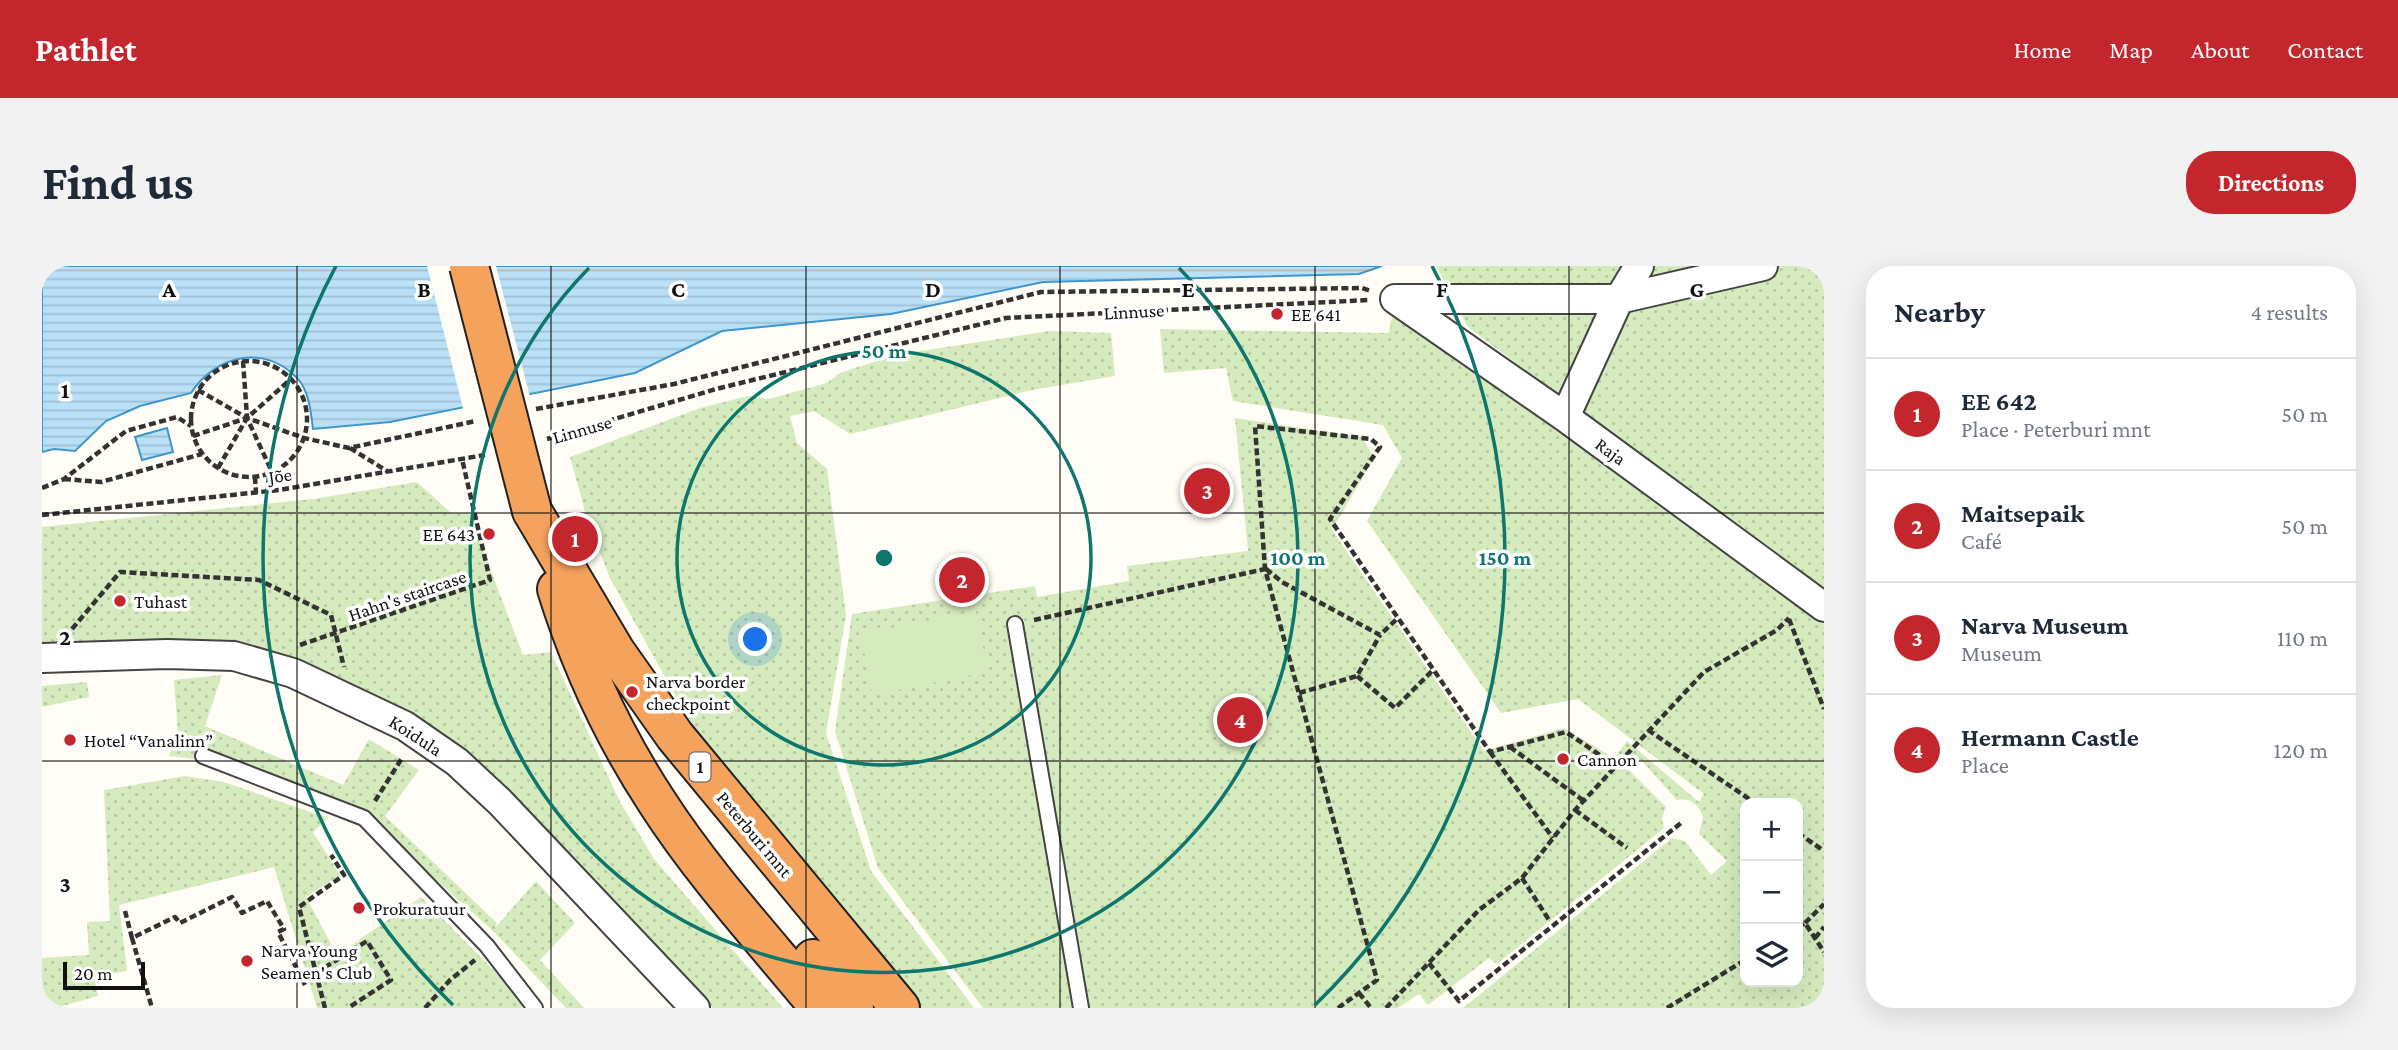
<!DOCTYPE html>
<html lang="en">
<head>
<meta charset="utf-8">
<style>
	body { margin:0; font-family:"Crimson Pro",serif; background:#f2f2f3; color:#1f2937 }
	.controls { position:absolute; right:21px; bottom:21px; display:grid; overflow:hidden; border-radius:14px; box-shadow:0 7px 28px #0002 }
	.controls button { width:63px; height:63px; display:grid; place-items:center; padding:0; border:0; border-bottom:2px solid #e0e1e3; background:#fff; color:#1f2937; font:35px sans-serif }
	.scale { position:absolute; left:21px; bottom:18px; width:82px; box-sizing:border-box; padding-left:7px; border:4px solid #111; border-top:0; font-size:19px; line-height:24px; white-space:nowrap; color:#111; -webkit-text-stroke:5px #fff; paint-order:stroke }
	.you { position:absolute; left:714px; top:374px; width:24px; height:24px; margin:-18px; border:5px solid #fff; border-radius:50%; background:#1a73e8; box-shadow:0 0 0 10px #1a73e833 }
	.badge { display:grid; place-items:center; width:46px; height:46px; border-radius:50%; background:#c4262e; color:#fff; font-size:23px; font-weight:700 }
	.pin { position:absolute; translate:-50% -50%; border:4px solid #fff; box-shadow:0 2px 7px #0006 }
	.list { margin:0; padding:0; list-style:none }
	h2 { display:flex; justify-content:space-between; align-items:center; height:91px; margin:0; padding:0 28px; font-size:30px }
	h2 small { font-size:23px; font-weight:400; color:#747a83 }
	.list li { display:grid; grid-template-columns:46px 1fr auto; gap:21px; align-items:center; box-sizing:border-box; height:112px; padding:0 28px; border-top:2px solid #e0e1e3 }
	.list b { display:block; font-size:26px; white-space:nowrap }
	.list p { margin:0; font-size:23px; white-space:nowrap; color:#747a83 }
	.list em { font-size:23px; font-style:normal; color:#747a83 }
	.icon { flex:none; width:38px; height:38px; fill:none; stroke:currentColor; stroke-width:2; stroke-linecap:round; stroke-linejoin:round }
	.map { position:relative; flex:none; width:1782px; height:742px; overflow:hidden; border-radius:28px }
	header { display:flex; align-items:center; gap:42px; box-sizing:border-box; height:98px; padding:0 35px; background:#c4262e; color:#fff }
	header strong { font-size:33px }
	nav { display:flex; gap:38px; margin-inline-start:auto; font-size:24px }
	.intro { display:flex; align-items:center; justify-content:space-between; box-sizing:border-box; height:168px; padding:0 42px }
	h1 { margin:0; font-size:49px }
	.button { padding:18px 32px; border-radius:28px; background:#c4262e; color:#fff; font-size:24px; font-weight:700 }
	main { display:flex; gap:42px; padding:0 42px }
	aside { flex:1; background:#fff; border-radius:28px; box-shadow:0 7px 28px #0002 }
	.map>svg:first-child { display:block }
	.grass { fill:url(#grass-dots); fill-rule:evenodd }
	.garden { fill:#d5ebbd }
	.water { fill:url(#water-rules); stroke:#3f96cf; stroke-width:2 }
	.pier { fill:#fffdf5 }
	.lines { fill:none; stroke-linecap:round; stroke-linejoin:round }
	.lane-casing { stroke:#444; stroke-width:18 }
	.street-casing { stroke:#444; stroke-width:32 }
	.highway-casing { stroke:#222; stroke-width:42 }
	.path { stroke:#333; stroke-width:4.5; stroke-dasharray:7 3.5; stroke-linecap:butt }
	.lane { stroke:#fff; stroke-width:14 }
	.street { stroke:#fff; stroke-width:28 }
	.highway { stroke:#f5a25d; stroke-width:38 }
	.highway-bridge-casing { stroke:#222; stroke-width:42; stroke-linecap:butt }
	.highway-bridge { stroke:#f5a25d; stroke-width:38 }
	.grid { fill:none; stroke:#111; stroke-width:2; stroke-opacity:0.55 }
	.ring { fill:none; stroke:#0f766e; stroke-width:3.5 }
	.poi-dot { fill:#c4262e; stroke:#fff; stroke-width:2.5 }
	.labels { text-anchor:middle; stroke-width:7; stroke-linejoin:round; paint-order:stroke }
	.shield { fill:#fff; stroke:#585858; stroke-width:2 }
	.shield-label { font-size:18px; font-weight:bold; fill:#111 }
	.street-label { font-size:19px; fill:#111; stroke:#fff }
	.poi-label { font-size:19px; fill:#111; stroke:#fff; text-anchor:start }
	.grid-label { font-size:23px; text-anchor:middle; font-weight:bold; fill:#111; stroke:#fff; stroke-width:7; stroke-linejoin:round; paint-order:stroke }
	.centre { fill:#0f766e; stroke:#fff; stroke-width:3.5 }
	.ring-label { font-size:21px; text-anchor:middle; font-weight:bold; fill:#0f766e; stroke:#fff; stroke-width:7; stroke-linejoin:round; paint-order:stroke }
</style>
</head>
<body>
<header>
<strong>Pathlet</strong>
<nav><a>Home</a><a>Map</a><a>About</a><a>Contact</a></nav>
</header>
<div class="intro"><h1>Find us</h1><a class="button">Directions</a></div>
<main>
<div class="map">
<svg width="1782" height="742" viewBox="0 0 1782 742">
	<defs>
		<pattern id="grass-dots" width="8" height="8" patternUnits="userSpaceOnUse" patternTransform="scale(1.75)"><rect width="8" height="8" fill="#d5ebbd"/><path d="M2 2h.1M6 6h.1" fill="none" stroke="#b6c8a1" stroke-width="1.8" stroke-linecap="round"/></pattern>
		<pattern id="water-rules" width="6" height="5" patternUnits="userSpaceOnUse" patternTransform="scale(1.75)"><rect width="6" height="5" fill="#b9e0f7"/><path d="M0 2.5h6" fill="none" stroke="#9ebfd3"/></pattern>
	</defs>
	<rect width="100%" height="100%" fill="#fffdf5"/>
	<path class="grass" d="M1394 0H1782V328L1426 61Z
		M1353 33 1782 341V742H1421L1630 572 1643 575 1669 609 1685 595 1657 568 1661 551C1657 538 1648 532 1635 534L1599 494 1586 503 1624 541 1620 552 1622 562 1455 698 1447 692 1386 739 1377 728 1356 742H941L836 602 793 465 810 348 993 320 995 331 1087 315 1085 300 1206 285 1193 152 1320 171 1332 192 1290 264 1442 485 1522 462 1572 492 1585 475 1657 536 1662 528 1536 433 1459 447 1325 255 1360 192 1341 159 1191 135 1184 102 1122 107 1118 63 1347 67ZM1703 537H1756V716H1703Z
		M1008 65 1069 67 1073 110 990 124 808 168 772 145 748 150 755 177 785 203 804 349 784 467 829 605 932 742H877L806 649 683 502 643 447 568 312 546 256 528 191 658 142 706 130 727 133 785 117 798 107 853 89Z
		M375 216 409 247H427L481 389 509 386 577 534 612 593 741 742H671L440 506 177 378 0 388V261L271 233Z
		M180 409 163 460 301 519 327 473 377 504 343 550 455 657 453 662 494 615 533 657 498 694 542 742H524L451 665 320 547 206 499 127 490 136 468 132 414Z
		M45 416 47 431 0 441V420Z
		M143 510 182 516 286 552 271 566 298 609 264 631 295 689 379 631 485 738 478 742H275L232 601 77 639 85 705 52 711 56 730 13 742H0V692L47 689 45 656 68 655 62 524Z"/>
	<path class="garden" d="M934 345 946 406 830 429 819 368Z"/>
	<path class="water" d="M0 0H1340L1317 8 1001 16 849 48 680 65 593 107 348 156 271 163C269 147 267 124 255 112 222 77 173 90 149 127L98 140 64 155 33 185 12 183 0 186Z
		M125 162 131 186 100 194 93 171Z"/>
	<path class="pier" d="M385 0H454L488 131 422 146Z"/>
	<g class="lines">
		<defs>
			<path id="lane" d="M973 358 1039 742
				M161 490 322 552 445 680 493 742"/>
			<path id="street" d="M1353 33 1523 151 1782 341
				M1353 33H1577L1721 0
				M1523 151 1577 33 1597 0
				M0 392 125 388 192 390 251 407 363 460 415 496 458 536 653 742"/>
			<path id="highway" d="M490 245 573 385 633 470 858 742
				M515 323C538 397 573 472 615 536 662 609 723 675 778 742
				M771 693 812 742"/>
		</defs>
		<use href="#lane" class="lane-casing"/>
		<use href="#street" class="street-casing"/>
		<use href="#highway" class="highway-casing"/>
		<path class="path" d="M201 95 205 151
			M149 153a58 58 0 1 1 116 0a58 58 0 1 1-116 0Z
			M156 124 205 152 230 206
			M494 143 632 118 999 26 1320 22 1329 25
			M151 170 205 152 262 172 307 182 434 155
			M505 173 674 123 964 52 1327 34
			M308 182 345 205
			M176 202 205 152 249 113
			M213 211 214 227
			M22 213 59 216 160 188
			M0 222 22 213 84 165 135 151 149 160
			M0 249 237 224 443 189
			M1224 303 1240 316 1338 369 1356 352
			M1747 353 1782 443
			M992 354 1223 303
			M30 363 78 306 217 314 289 349 302 401
			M258 379 448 314 420 193
			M1315 410 1353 442 1391 404
			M1257 427 1315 410 1338 369
			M1606 464 1713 537
			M1468 481 1542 535
			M1448 486 1511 572
			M333 535 360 492
			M1533 544 1585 582
			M1756 567 1782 585
			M1480 612 1507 654
			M83 645 90 672 133 651 138 657 190 631 200 647 225 635 242 663 236 666 263 719
			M1763 657 1782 638
			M1756 661 1763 657 1782 686
			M90 672 110 742
			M1773 672 1782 661
			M1387 697 1417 735 1639 557
			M274 707 325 675 349 714 306 742
			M1317 727 1329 742
			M283 742 257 641 302 609 289 589
			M383 742 408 714 433 694
			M1296 742 1335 714 1223 303 1213 160 1329 173 1338 181 1288 253 1448 486 1524 466 1574 500 1662 406 1735 364 1747 352
			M1344 742 1437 644 1480 612 1533 544 1574 500
			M1625 742 1703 694"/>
		<use href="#lane" class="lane"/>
		<use href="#street" class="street"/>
		<use href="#highway" class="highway"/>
		<defs>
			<path id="highway-bridge" d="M427 0 490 245"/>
		</defs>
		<use href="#highway-bridge" class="highway-bridge-casing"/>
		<use href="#highway-bridge" class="highway-bridge"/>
	</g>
	<path class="grid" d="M255 0V742M509 0V742M764 0V742M1018 0V742M1273 0V742M1527 0V742M0 247H1782M0 495H1782"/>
	<g class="ring">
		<circle cx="842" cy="292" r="207"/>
		<path d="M1137 2A414 414 0 1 1 547 2"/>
		<path d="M411 739A621 621 0 0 1 294 0M1390 0A621 621 0 0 1 1273 739"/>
	</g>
	<g class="poi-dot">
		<circle cx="1235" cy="48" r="7"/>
		<circle cx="447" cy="268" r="7"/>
		<circle cx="78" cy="335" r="7"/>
		<circle cx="590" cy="426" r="7"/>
		<circle cx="28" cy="474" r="7"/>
		<circle cx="1521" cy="493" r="7"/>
		<circle cx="317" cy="642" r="7"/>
		<circle cx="205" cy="695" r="7"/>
	</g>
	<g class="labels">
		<rect class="shield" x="647.5" y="486.5" width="21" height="29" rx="5"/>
		<g class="shield-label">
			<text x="658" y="507">1</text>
		</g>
		<g class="street-label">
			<text transform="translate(1092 45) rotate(-3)" y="7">Linnuse</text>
			<text transform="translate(540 163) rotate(-16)" y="7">Linnuse</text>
			<text transform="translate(1569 185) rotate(36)" y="7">Raja</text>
			<text transform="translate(238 209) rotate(-8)" y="7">Jõe</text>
			<text transform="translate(365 329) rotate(-19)" y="7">Hahn's staircase</text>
			<text transform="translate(374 469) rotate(33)" y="7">Koidula</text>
			<text transform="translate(713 568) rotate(50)" y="7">Peterburi mnt</text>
		</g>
		<g class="poi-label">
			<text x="1249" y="55">EE 641</text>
			<text x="433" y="275" text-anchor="end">EE 643</text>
			<text x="92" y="342">Tuhast</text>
			<text x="604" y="422">Narva border<tspan x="604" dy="22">checkpoint</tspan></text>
			<text x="42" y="481">Hotel “Vanalinn”</text>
			<text x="1535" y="500">Cannon</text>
			<text x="331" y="649">Prokuratuur</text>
			<text x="219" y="691">Narva Young<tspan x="219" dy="22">Seamen's Club</tspan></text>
		</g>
	</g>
	<g class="grid-label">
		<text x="127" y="31">A</text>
		<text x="382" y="31">B</text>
		<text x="636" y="31">C</text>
		<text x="891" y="31">D</text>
		<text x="1146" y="31">E</text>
		<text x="1400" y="31">F</text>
		<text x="1655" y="31">G</text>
		<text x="23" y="132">1</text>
		<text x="23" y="379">2</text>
		<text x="23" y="626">3</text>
	</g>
	<circle cx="842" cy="292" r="10" class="centre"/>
	<g class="ring-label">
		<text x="842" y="92">50 m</text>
		<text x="1256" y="299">100 m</text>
		<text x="1463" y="299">150 m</text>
	</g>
</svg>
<div class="controls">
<button>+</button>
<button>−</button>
<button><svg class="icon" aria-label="layers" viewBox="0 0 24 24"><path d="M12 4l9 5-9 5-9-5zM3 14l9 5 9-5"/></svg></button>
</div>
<div class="scale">20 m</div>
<div class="you"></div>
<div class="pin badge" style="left:533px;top:273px">1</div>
<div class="pin badge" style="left:920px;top:314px">2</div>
<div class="pin badge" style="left:1165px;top:225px">3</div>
<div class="pin badge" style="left:1198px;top:454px">4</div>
</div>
<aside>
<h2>Nearby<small>4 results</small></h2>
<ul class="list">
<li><span class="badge">1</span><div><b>EE 642</b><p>Place · Peterburi mnt</p></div><em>50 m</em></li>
<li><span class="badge">2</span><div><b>Maitsepaik</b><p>Café</p></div><em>50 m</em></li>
<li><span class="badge">3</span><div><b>Narva Museum</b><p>Museum</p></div><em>110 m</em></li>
<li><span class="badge">4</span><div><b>Hermann Castle</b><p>Place</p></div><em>120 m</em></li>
</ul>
</aside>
</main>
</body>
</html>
